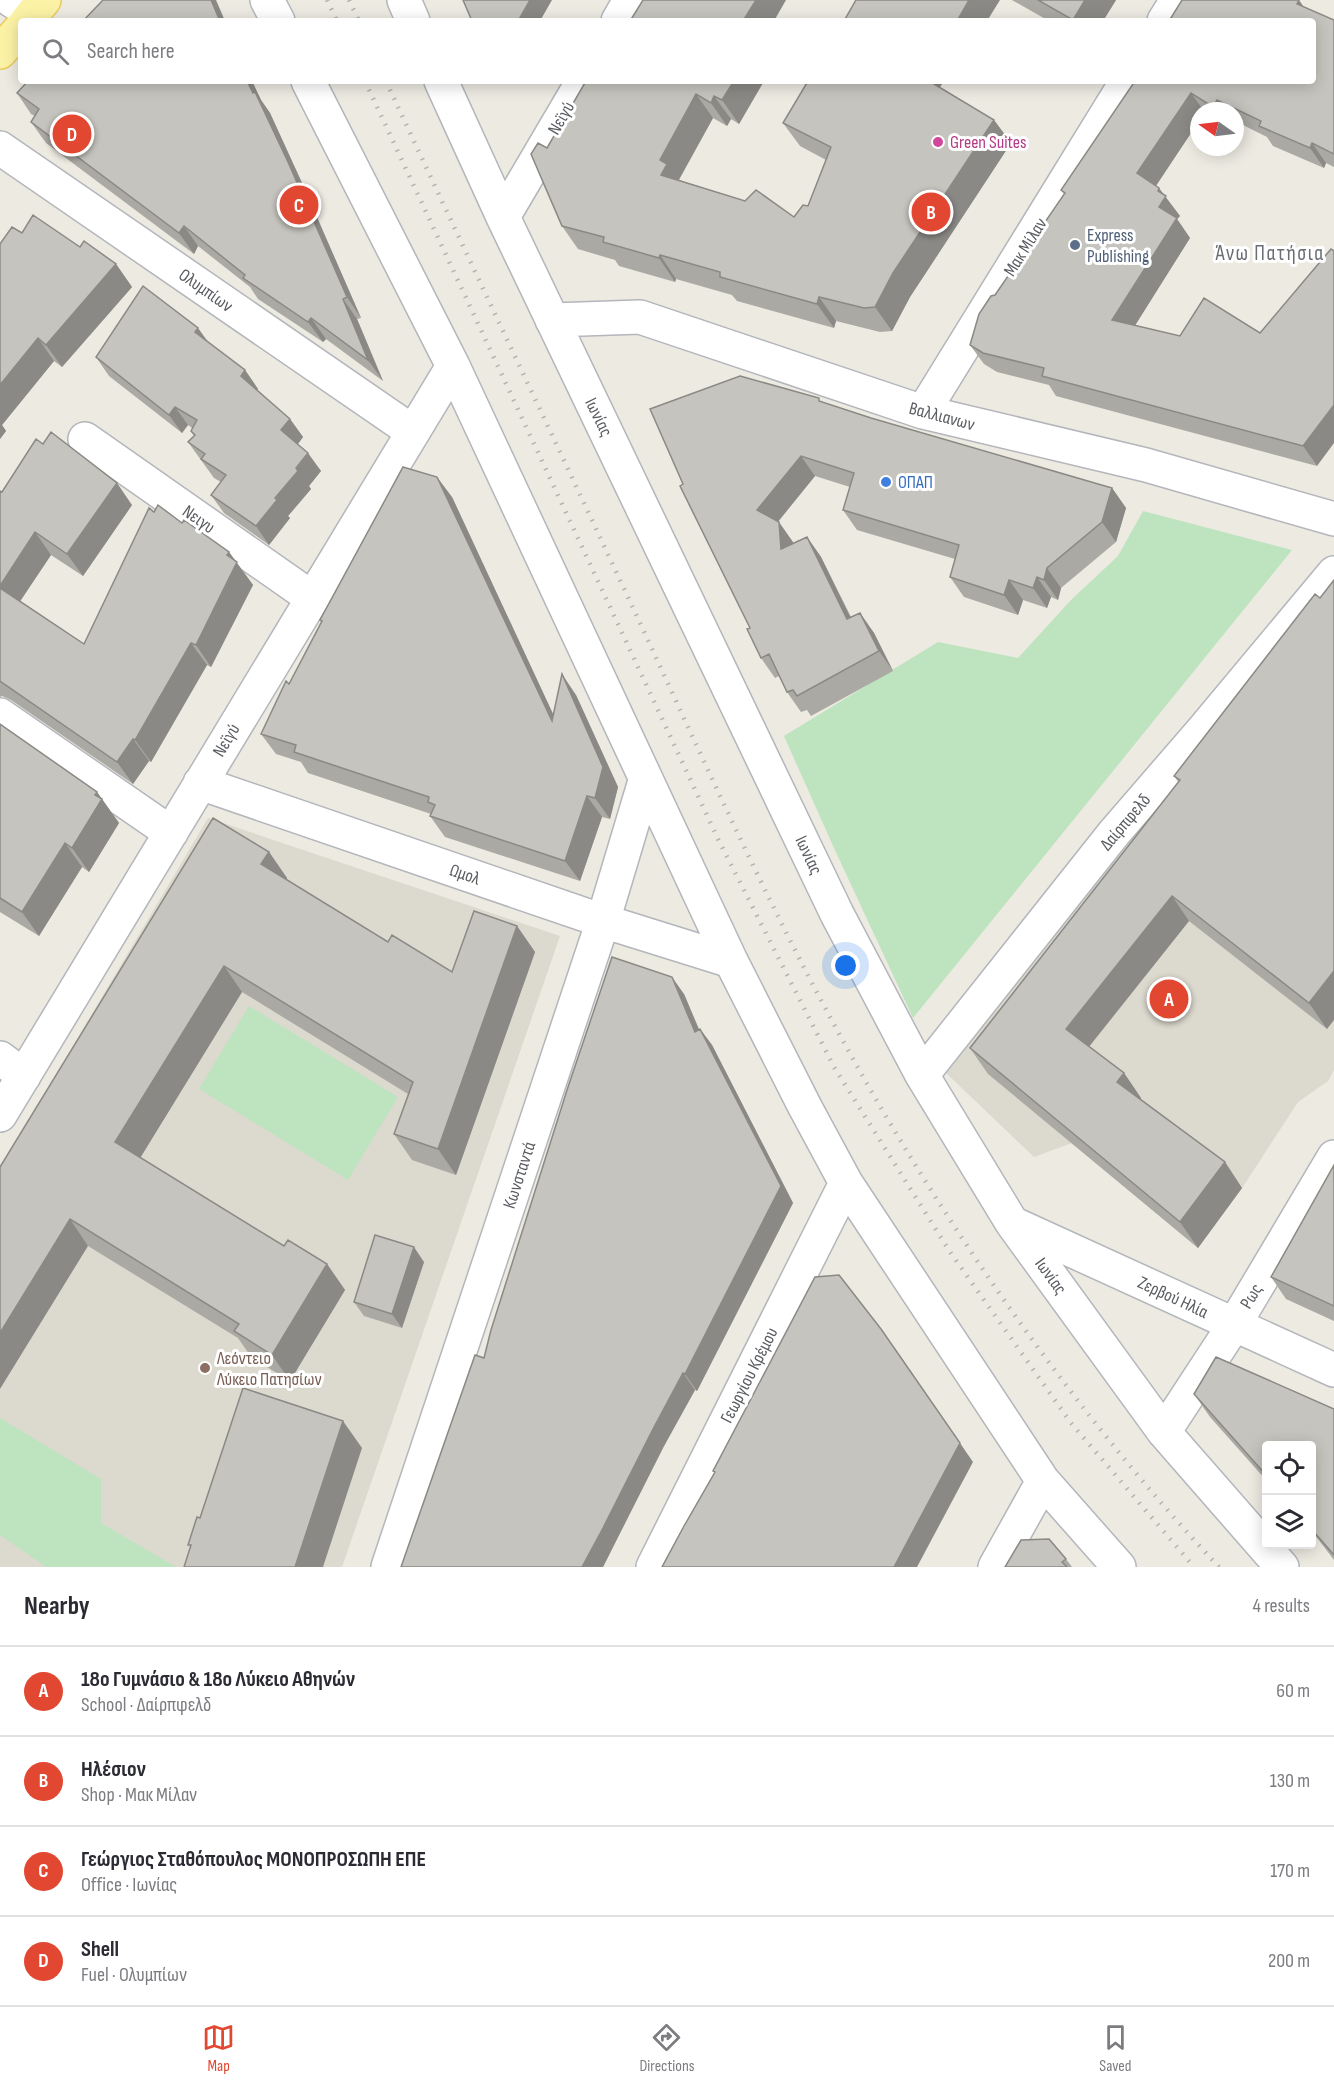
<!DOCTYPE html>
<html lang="en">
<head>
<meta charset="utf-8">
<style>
	body { margin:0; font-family:"Sofia Sans Condensed",sans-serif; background:#f7f7f7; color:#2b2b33 }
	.controls { position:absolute; right:18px; bottom:18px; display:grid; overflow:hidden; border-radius:6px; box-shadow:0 3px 15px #0003 }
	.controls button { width:54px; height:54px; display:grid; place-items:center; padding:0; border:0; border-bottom:2px solid #e1e1e2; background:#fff; color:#2b2b33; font:30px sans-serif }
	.compass { position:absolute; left:1190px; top:102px; width:54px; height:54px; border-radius:50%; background:#fff; box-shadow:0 3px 15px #0003; rotate:284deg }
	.you { position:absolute; left:846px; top:966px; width:21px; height:21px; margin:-15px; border:4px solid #fff; border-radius:50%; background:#1a73e8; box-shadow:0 0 0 9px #1a73e833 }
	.badge { display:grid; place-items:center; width:39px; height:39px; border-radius:50%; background:#e24731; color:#fff; font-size:20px; font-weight:700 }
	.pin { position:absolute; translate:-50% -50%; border:3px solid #fff; box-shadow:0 2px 6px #0006 }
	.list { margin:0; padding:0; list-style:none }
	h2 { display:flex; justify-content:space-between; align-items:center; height:78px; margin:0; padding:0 24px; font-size:26px }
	h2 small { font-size:20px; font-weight:400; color:#7c7c81 }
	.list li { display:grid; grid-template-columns:39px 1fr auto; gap:18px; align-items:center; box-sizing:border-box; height:90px; padding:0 24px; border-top:2px solid #e1e1e2 }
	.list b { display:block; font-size:22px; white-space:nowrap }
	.list p { margin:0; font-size:20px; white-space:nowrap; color:#7c7c81 }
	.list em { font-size:20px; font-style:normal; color:#7c7c81 }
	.icon { flex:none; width:33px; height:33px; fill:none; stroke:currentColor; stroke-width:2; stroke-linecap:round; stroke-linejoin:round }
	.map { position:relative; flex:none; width:1334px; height:1567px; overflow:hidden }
	.search { position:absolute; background:#fff; box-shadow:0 3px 15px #0003; left:18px; right:18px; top:18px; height:66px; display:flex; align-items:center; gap:15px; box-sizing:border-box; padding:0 21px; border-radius:6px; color:#7c7c81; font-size:22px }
	.sheet { height:438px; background:#fff }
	nav { display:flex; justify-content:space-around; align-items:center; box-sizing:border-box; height:84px; border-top:2px solid #e1e1e2; background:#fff; font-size:16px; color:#7c7c81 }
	nav a { display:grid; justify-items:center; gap:3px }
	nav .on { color:#e24731 }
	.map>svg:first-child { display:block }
	.education { fill:#dcd9cf }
	.green { fill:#bee3bf }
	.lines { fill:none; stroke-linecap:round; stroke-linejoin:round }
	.street-casing { stroke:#b3b6bb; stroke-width:36 }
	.primary-casing { stroke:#ebca5a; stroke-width:36 }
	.street { stroke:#fff; stroke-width:33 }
	.primary { stroke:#fcf2a6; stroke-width:33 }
	.rail { stroke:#b2b3b3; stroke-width:4.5; stroke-dasharray:1.5 8; stroke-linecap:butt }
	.wall { fill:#aaa9a3 }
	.shaded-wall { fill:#8b8985 }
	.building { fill:#c6c4be; stroke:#8b8985; stroke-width:1.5 }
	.hotel-dot { fill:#d1479c; stroke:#fff; stroke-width:2 }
	.service-dot { fill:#5c6f8a; stroke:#fff; stroke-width:2 }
	.shop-dot { fill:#3f7fe0; stroke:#fff; stroke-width:2 }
	.education-dot { fill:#8d6e63; stroke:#fff; stroke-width:2 }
	.labels { text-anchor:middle; stroke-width:6; stroke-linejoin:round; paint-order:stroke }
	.street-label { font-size:18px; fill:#595c61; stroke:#fff }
	.hotel-label { font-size:18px; fill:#b23c85; stroke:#fff; text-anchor:start }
	.service-label { font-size:18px; fill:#4e5e75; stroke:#fff; text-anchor:start }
	.shop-label { font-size:18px; fill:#366cbe; stroke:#fff; text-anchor:start }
	.education-label { font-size:18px; fill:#785e54; stroke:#fff; text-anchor:start }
	.quarter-label { font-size:21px; letter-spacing:1.5px; fill:#6a6e73; stroke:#fff }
</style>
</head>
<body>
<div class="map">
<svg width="1334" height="1567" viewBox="0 0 1334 1567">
	<rect width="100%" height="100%" fill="#eceae1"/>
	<path class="education" d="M1158 807 1334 928V1070L1328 1081 1298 1102 1242 1188 1198 1248 1072 1143 1034 1157 945 1072Z
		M208 818 560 936 342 1567H0V1169Z"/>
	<path class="green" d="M1143 511 1292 550 913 1018 834 848 784 736 938 642 1018 658 1071 600 1118 556Z
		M249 1006 398 1097 348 1180 199 1089Z
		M0 1418 101 1479V1523L176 1567H46L0 1535Z"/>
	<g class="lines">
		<defs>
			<path id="street" d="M11 0 33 14
				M267 0 278 21
				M404 0 413 21
				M618 21 630 0
				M1164 21 1177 0
				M308 81 453 366 731 961 805 1107 846 1183 1043 1481 1119 1567
				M441 81 503 217 837 914 922 1075 1012 1223 1164 1432 1282 1567
				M0 148 413 432
				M503 217 583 81
				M552 320 640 317 923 412 1146 465 1334 519
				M923 412 1127 81
				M85 439 312 598
				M0 715 171 833
				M200 783 603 921 731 961
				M0 1058 24 1076
				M922 1075 1114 833 1203 730 1334 573
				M0 1115 453 366
				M1014 1224 1334 1370
				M1164 1432 1234 1325 1334 1157
				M388 1567 603 921 645 781
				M653 1567 846 1183
				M995 1567 1043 1481"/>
			<path id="primary" d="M27 21 44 0
				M0 52 21 28"/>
		</defs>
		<use href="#street" class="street-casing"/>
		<use href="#primary" class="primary-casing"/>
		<use href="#street" class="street"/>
		<use href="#primary" class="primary"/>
		<path class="rail" d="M327 0 337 21
			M349 0 359 21
			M365 81 719 841 834 1067 950 1252 1071 1423 1194 1567
			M386 81C468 258 552 434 634 610 704 761 772 914 853 1059 952 1236 1079 1418 1219 1567"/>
	</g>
	<path class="wall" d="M1012 0H1116L1103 21H1049Z
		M1304 8 1334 20V167L1326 163 1324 168 1273 146 1267 137 1235 121V111H1199V121L1156 186 1180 216 1177 219 1190 238 1135 325 1180 336 1204 298 1317 466 1056 396 1049 385 997 372 984 364 970 345 995 295 1064 194 1061 190Z
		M28 81H252L261 100 270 113 302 183 361 318 357 319 383 381 326 339 323 342 258 299 250 287 198 246 194 254 46 143 31 122 35 116 31 114 17 93Z
		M586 81H764L739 124 731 119 727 126 713 118 679 180 794 217 808 206 826 160 800 146 783 123 808 81H944L940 87 994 120 1011 143 910 297 892 331 880 332 836 321 834 328 737 301 732 295 676 279 675 282 619 266 615 260 578 249 562 226 547 148Z
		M22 233 80 247 116 264 132 287 62 367 54 361 2 425 6 431 0 439Z
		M207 341 245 370 258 389 257 390 290 419 303 437 298 444 321 471 309 486 311 489 288 516 290 518 269 545 224 513 211 495 221 482 214 478 188 442 194 436 191 431 192 428 188 425 182 433 109 376 96 357Z
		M822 402 871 418 1112 488 1126 508 1116 542 1061 588 1058 600 1051 597 1047 608 1023 600 1018 615 964 597 950 577 955 559 857 530 843 510 850 487 815 476 778 522 793 543 807 537 821 557 851 617 860 613 874 633 893 671 811 716 807 710 801 712 787 692 779 676 775 678 761 658 750 628 680 486Z
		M0 491 2 492 132 505 83 576 51 555 20 601 84 644 154 512 182 523 229 552 253 585 211 667 207 665 151 762 149 761 133 784 11 700 2 696 0 697Z
		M452 497 553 714 576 695 618 787 610 819 602 817 580 881 445 837 430 816 431 814 308 773 301 762 276 754 261 734 289 684 321 622 320 620Z
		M1315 594 1327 1029 1189 921 1089 1047 1124 1073 1141 1098V1099L1225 1162 1242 1188 1198 1248 988 1074 970 1048 1179 783 1174 776Z
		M0 724 97 792 119 823 89 872 82 867 39 936 0 912Z
		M269 852 287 878 286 880 388 942 452 972 517 926 535 952 456 1175 412 1160 394 1134 408 1094 242 992 140 1158 284 1246 327 1264 345 1290 290 1381 252 1358 238 1338 88 1246 0 1167Z
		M684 994 699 1029H700L712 1045 793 1203 697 1391 695 1390 664 1446 603 1567H401L484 1358Z
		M1334 1165V1321L1286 1299 1271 1277Z
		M424 1262 402 1328 364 1316 354 1302Z
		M1194 1394 1334 1409V1560L1311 1530V1446H1266V1480L1210 1417Z
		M1066 1559 1072 1567H1005Z"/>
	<path class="shaded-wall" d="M211 0H216L225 21H220Z
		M530 0H552L540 21H518Z
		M756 0H786L774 21H743Z
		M969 0H1000L987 21H957Z
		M1085 0H1116L1103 21H1074L1073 20Z
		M1299 0 1312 19 1297 4Z
		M247 81H252L261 100 270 113 302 183 361 318 347 297Z
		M734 81H764L739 124 722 100Z
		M922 81H944L933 97Z
		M1191 93 1204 111H1199V121L1151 193 1137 173Z
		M696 94 713 118 678 181 661 175 660 160Z
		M714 96 731 119 727 126 711 103Z
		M1217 100 1225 111H1216L1213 107Z
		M994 120 1011 143 910 297 892 331 875 307 893 273Z
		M1312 143 1326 163 1324 168 1310 148Z
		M1159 188 1180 216 1177 219 1190 238 1126 340 1112 320Z
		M184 226 198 246 194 254 179 233Z
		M660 255 676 279 675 282 659 258Z
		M116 264 132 287 62 367 46 345Z
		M819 297 836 321 834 328 817 304Z
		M343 299 357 319 383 381 368 360Z
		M311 318 326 339 323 342 308 322Z
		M198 328 211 346 195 332Z
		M38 338 54 361 2 425 6 431 0 439V385Z
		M245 370 258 389 254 394 241 376Z
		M1334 405V443L1317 466 1303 446Z
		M175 407 188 425 182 433 169 415Z
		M290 419 303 437 294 449 281 430Z
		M308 453 321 471 309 486 311 489 288 516 290 518 269 545 256 526 275 498Z
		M801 456 815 476 771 530 757 510Z
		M437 477 452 497 566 742 552 721Z
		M117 483 132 505 83 576 67 554Z
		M1112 488 1126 508 1116 542 1102 522Z
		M779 522 793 542 795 569 781 549Z
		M35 532 51 555 15 609 0 589V586Z
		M807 537 821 557 861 639 847 619Z
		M229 552 253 585 211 667 196 645 227 555Z
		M1047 568 1061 588 1058 600 1044 580Z
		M1037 577 1051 597 1047 608 1033 588Z
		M1009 580 1023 600 1018 615 1004 595Z
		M860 613 874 633 893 671 879 651Z
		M191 643 207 665 151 762 135 740Z
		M562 674 576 695 618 787 610 819 595 798Z
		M133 739 149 761 133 784 117 762Z
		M97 792 119 823 89 872 72 848Z
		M587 796 602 817 580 881 565 861Z
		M65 843 82 867 39 936 22 912Z
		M269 852 287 878 280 890 261 864Z
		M1172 896 1189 921 1083 1054 1066 1029Z
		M517 926 535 952 456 1175 438 1149Z
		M224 966 242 992 134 1168 115 1142Z
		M1334 971V1020L1327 1029 1309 1003Z
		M672 977 684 994 707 1049 695 1032Z
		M700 1029 712 1045 793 1203 697 1391 685 1374Z
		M1124 1073 1141 1098 1135 1107 1117 1082Z
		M1225 1162 1242 1188 1198 1248 1180 1222Z
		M70 1219 88 1246 0 1389V1333Z
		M414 1247 424 1262 402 1328 392 1314Z
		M327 1264 345 1290 290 1381 272 1355Z
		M894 1347 973 1462 917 1567H894Z
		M683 1373 695 1390 664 1446 614 1545 603 1567H582L653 1429Z
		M343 1421 362 1448 323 1567H295Z"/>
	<path class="building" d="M103 0H211L220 21H83Z
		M463 0H530L518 21H472Z
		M643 0H756L743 21H630Z
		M856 0H969L957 21H844Z
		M1038 0H1085L1073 20Z
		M1182 0H1299L1297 4 1334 20V154L1312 143 1310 148 1259 126 1261 121 1217 100 1213 107 1191 93 1137 173 1159 188 1158 191 1166 196 1159 207 1177 218 1112 320 1180 336 1204 298 1260 333 1331 249 1334 251V405L1303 446 1042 376 1044 368 983 353 970 345 979 314 991 296 995 295 1065 193 1061 190 1135 81H1313V21H1169Z
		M28 81H247L253 93 255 92 288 162 347 297 343 299 368 360 311 318 308 322 243 278 245 275 184 226 179 233 31 122 39 109 17 93Z
		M586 81H734L722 100 714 96 711 103 696 94 660 160 667 164 661 175 745 201 756 190 794 217 803 205 808 206 831 147 783 123 808 81H929L994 120 893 273 875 307 864 308 819 297 817 304 720 277V272L660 255 659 258 603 242 604 237 562 226 531 154 538 143 547 148Z
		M33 215 80 247 84 241 116 264 46 345 38 338 0 385V244L12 227 22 233Z
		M143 286 198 328 195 332 245 370 241 376 290 419 281 430 308 453 296 468 298 471 275 498 277 500 256 526 211 495 226 475 201 459 205 454 188 442 195 435 191 431 197 420 175 407 169 415 96 357Z
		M740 376 819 398V401L871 418 1112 488 1102 522 1047 568 1044 580 1037 577 1033 588 1009 580 1004 595 950 577 959 545 843 510 854 473 801 456 757 510 779 522 781 549 807 537 847 619 860 613 879 651 797 696 793 690 787 692 769 654 761 658 747 629 750 628 680 486 683 484 650 409Z
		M51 432 117 483 67 554 35 532 0 586V491L2 492 36 439 43 444Z
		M403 467 437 477 552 721 562 674 603 767 595 798 587 796 565 861 430 816 435 805 428 802 429 797 294 752 296 745 261 734 286 681 289 684 322 621 320 620Z
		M158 505 182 523 184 520 229 552 227 555 237 562 196 645 191 643 135 740 133 739 117 762 0 681V588L84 644 149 508 154 512Z
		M1334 580V971L1309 1003 1172 896 1066 1029 1124 1073 1117 1082 1225 1162 1180 1222 970 1048 1180 780 1174 776 1315 594 1320 598Z
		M0 724 97 792 95 795 102 799 72 848 65 843 22 912 0 898Z
		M213 818 269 852 261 864 388 942 392 935 452 972 474 911 517 926 438 1149 394 1134 413 1082 224 966 115 1142 284 1246 288 1240 327 1264 272 1355 234 1331 239 1324 70 1219 0 1333V1167Z
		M612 957 672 977 695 1032 700 1029 781 1186 685 1374 683 1373 653 1429 603 1528 582 1567H401L475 1355 484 1358 491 1330 568 1087Z
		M1334 1165V1306L1271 1277Z
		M375 1235 414 1247 392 1314 354 1302Z
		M839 1275 881 1329 960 1443 894 1567H662L684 1526 715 1472 713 1471 815 1277Z
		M1216 1357 1334 1409V1555L1313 1531 1315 1529 1311 1525V1446H1266V1475L1194 1394Z
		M243 1388 343 1421 295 1567H184L191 1545H188L197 1517 200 1518Z
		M1049 1539 1066 1559 1062 1562 1067 1567H1005L1021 1540Z"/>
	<circle class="hotel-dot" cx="938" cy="142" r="6"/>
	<circle class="service-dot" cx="1075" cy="245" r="6"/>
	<circle class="shop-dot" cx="886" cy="482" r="6"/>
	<circle class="education-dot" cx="205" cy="1368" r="6"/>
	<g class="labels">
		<g class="street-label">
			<text transform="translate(561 118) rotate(-60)" y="6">Νεϊγύ</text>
			<text transform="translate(1025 247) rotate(-58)" y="6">Μακ Μίλαν</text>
			<text transform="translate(206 290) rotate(35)" y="6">Ολυμπίων</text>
			<text transform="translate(942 416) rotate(15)" y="6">Βαλλιανων</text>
			<text transform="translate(599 417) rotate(64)" y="6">Ιωνίας</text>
			<text transform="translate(199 519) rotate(35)" y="6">Νειγυ</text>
			<text transform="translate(226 740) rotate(-59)" y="6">Νεϊγύ</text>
			<text transform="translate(1125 822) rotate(-50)" y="6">Δαίρπφελδ</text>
			<text transform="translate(809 855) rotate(65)" y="6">Ιωνίας</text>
			<text transform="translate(465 874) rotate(19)" y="6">Ωμολ</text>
			<text transform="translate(519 1175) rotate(-72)" y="6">Κωνσταντά</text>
			<text transform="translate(1051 1276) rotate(54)" y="6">Ιωνίας</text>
			<text transform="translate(1251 1296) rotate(-59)" y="6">Ρως</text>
			<text transform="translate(1173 1297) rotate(25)" y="6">Ζερβού Ηλία</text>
			<text transform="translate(749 1375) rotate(-63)" y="6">Γεωργίου Κρέμου</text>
		</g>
		<g class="hotel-label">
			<text x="950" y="148">Green Suites</text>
		</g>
		<g class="service-label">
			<text x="1087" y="241">Express<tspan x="1087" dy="21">Publishing</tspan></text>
		</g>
		<g class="shop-label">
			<text x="898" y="488">ΟΠΑΠ</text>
		</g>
		<g class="education-label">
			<text x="217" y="1364">Λεόντειο<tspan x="217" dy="21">Λύκειο Πατησίων</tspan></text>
		</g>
		<g class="quarter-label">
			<text x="1270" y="260">Άνω Πατήσια</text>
		</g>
	</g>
</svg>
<div class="controls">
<button><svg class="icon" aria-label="locate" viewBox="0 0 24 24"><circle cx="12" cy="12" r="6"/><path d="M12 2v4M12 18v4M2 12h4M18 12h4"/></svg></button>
<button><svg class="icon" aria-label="layers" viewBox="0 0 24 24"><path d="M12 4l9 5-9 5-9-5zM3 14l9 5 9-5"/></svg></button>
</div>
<svg class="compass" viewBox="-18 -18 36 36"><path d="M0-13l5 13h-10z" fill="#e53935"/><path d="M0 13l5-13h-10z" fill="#7c7c81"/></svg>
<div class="you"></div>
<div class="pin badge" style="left:1169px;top:999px">A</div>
<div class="pin badge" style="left:931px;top:212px">B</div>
<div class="pin badge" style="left:299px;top:205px">C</div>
<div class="pin badge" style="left:72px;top:134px">D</div>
<div class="search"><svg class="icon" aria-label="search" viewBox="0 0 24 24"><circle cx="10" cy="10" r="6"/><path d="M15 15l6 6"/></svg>Search here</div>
</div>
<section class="sheet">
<h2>Nearby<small>4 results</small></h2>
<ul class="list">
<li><span class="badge">A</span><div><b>18ο Γυμνάσιο &amp; 18ο Λύκειο Αθηνών</b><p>School · Δαίρπφελδ</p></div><em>60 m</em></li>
<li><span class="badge">B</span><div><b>Ηλέσιον</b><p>Shop · Μακ Μίλαν</p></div><em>130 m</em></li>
<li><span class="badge">C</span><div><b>Γεώργιος Σταθόπουλος ΜΟΝΟΠΡΟΣΩΠΗ ΕΠΕ</b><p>Office · Ιωνίας</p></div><em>170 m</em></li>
<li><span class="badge">D</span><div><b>Shell</b><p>Fuel · Ολυμπίων</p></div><em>200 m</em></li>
</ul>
</section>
<nav>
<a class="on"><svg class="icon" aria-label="map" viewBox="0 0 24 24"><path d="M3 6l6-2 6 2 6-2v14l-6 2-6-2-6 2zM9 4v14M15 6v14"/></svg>Map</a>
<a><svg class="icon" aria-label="directions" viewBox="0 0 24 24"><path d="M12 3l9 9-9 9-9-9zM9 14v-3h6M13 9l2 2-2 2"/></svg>Directions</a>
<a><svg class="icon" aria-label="saved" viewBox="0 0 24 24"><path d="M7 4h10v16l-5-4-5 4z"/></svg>Saved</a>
</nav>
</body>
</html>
